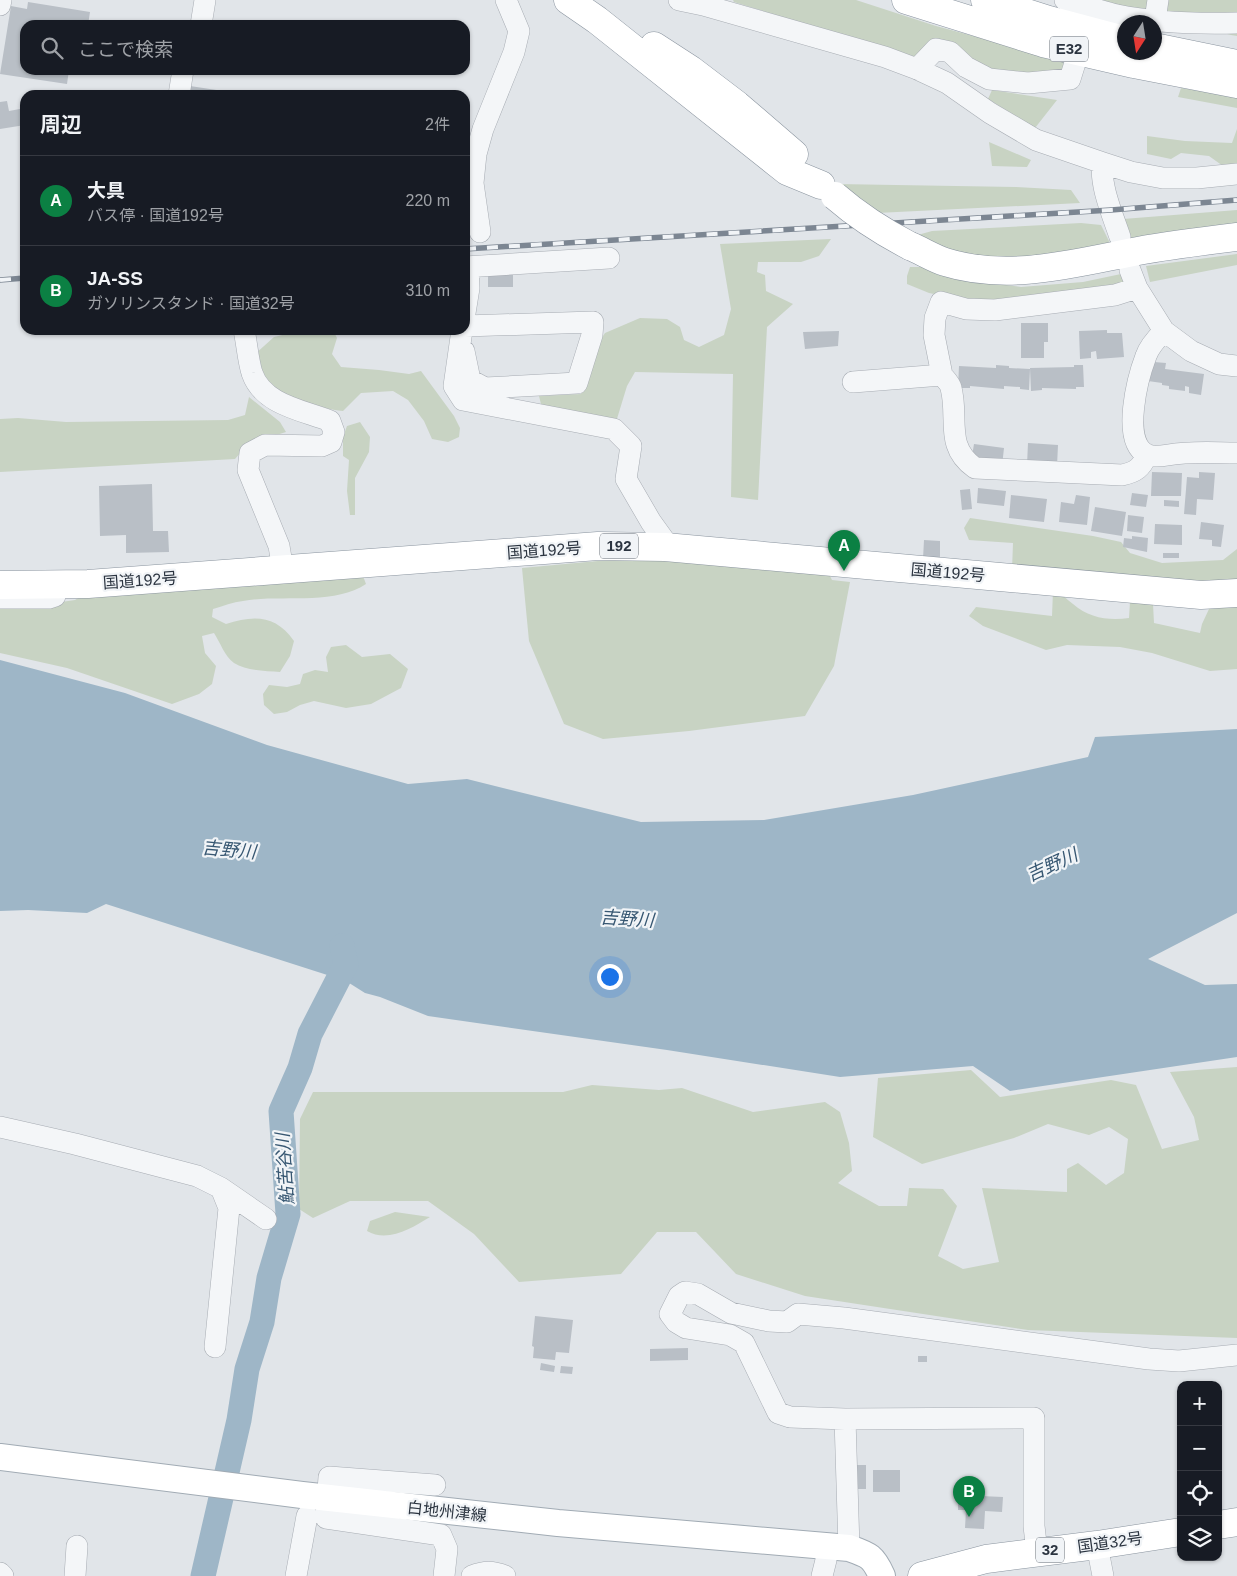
<!DOCTYPE html>
<html lang="ja">
<head>
<meta charset="utf-8">
<style>
	body { margin:0; font-family:Arial,"Noto Sans JP",sans-serif; background:#20242c; color:#f1f3f6 }
	.controls { position:absolute; right:15px; bottom:15px; display:grid; overflow:hidden; border-radius:10px; box-shadow:0 1px 4px #0004 }
	.controls button { width:45px; height:45px; display:grid; place-items:center; padding:0; border:0; border-bottom:1px solid #363941; background:#171b24; color:#f1f3f6; font:25px sans-serif }
	.compass { position:absolute; left:1117px; top:15px; width:45px; height:45px; border-radius:50%; background:#171b24; box-shadow:0 1px 4px #0004; rotate:192deg }
	.you { position:absolute; left:609px; top:976px; width:18px; height:18px; margin:-12px; border:4px solid #fff; border-radius:50%; background:#1a73e8; box-shadow:0 0 0 8px #1a73e833 }
	.badge { display:grid; place-items:center; width:32px; height:32px; border-radius:50%; background:#0b8043; color:#fff; font-size:16px; font-weight:700 }
	.pin { position:absolute; translate:-50% -41px; filter:drop-shadow(0 1px 2px #0008) }
	.pin::after { content:''; position:absolute; top:26px; width:18px; height:15px; background:inherit; clip-path:polygon(0 0,100% 0,50% 100%) }
	.list { margin:0; padding:0; list-style:none }
	h2 { display:flex; justify-content:space-between; align-items:center; height:65px; margin:0; padding:0 20px; font-size:21px }
	h2 small { font-size:16px; font-weight:400; color:#9ea1a6 }
	.list li { display:grid; grid-template-columns:32px 1fr auto; gap:15px; align-items:center; box-sizing:border-box; height:90px; padding:0 20px; border-top:1px solid #363941 }
	.list b { display:block; font-size:19px; white-space:nowrap }
	.list p { margin:0; font-size:16px; white-space:nowrap; color:#9ea1a6 }
	.list em { font-size:16px; font-style:normal; color:#9ea1a6 }
	.icon { flex:none; width:28px; height:28px; fill:none; stroke:currentColor; stroke-width:2; stroke-linecap:round; stroke-linejoin:round }
	.map { position:relative; flex:none; width:1237px; height:1576px; overflow:hidden }
	.search { position:absolute; background:#171b24; box-shadow:0 1px 4px #0004; left:20px; top:20px; width:450px; height:55px; display:flex; align-items:center; gap:12px; box-sizing:border-box; padding:0 18px; border-radius:15px; color:#9ea1a6; font-size:19px }
	.panel { position:absolute; background:#171b24; box-shadow:0 1px 4px #0004; left:20px; top:90px; width:450px; height:245px; border-radius:15px }
	.map>svg:first-child { display:block }
	.green { fill:#c8d3c3 }
	.water { fill:#9eb6c7 }
	.lines { fill:none; stroke-linecap:round; stroke-linejoin:round }
	.river { stroke:#9eb6c7; stroke-width:25 }
	.building { fill:#b9bfc6 }
	.minor-casing { stroke:#a7acb3; stroke-width:22 }
	.major-casing { stroke:#a1abb4; stroke-width:28 }
	.highway-casing { stroke:#8a949f; stroke-width:29 }
	.minor { stroke:#f4f6f8; stroke-width:21 }
	.major { stroke:#fff; stroke-width:26 }
	.highway { stroke:#fff; stroke-width:28 }
	.rail-casing { stroke:#7c8692; stroke-width:5.5 }
	.rail { stroke:#f1f4f7; stroke-width:4; stroke-dasharray:11; stroke-linecap:butt }
	.highway-bridge-casing { stroke:#8a949f; stroke-width:29; stroke-linecap:butt }
	.highway-bridge { stroke:#fff; stroke-width:28 }
	.labels { text-anchor:middle; stroke-width:4.5; stroke-linejoin:round; paint-order:stroke }
	.shield { fill:#f1f4f7; stroke:#666e77; stroke-width:1 }
	.shield-label { font-size:15px; font-weight:bold; fill:#2b3440 }
	.street-label { font-size:16px; fill:#2b3440; stroke:#f1f4f7 }
	.water-label { font-size:18px; font-style:italic; fill:#375772; stroke:#f1f4f7 }
</style>
</head>
<body>
<div class="map">
<svg width="1237" height="1576" viewBox="0 0 1237 1576">
	<rect width="100%" height="100%" fill="#e1e5e9"/>
	<path class="green" d="M733 0H856L936 26 1063 60 1068 69 1062 75 990 74 971 62 917 59 734 2Z
		M1093 0H1237V36L1231 35Z
		M1181 88 1237 97V108L1178 97Z
		M992 90 1057 100 1035 128 988 99Z
		M1237 129V164L1223 166 1209 156 1181 153 1171 159 1147 154V136L1185 141 1232 143Z
		M989 142 1031 160 1027 167 992 166Z
		M836 184 1016 187 1071 190 1080 203 877 213Z
		M1237 210V226L1131 241 1123 219Z
		M1081 223 1101 225 1111 245 1019 262 983 257 938 247 914 236 932 231Z
		M831 239 819 256 801 262H758L757 272 765 275 766 291 793 304 767 327 758 500 731 497 733 374 635 372 627 386 616 422 542 408 539 396 581 394 594 349 605 333 640 318 667 319 680 327 684 340 699 347 724 335 731 309 720 244Z
		M1237 254V265L1150 282 1146 266Z
		M910 267H921L966 280 1021 287 1083 282 1121 274 1126 286 991 301 959 299 929 293 907 284V276Z
		M296 330H333L337 338 332 354 341 367 379 370 409 374 421 371 454 416 460 428 459 437 448 442 432 439 424 421 408 400 393 391 361 393 343 411C320 408 277 400 264 380 260 373 257 363 254 355L274 337 295 332Z
		M249 397 280 422 286 432 248 444 235 459 0 472V419L18 418 66 422 228 420 245 415Z
		M360 422 370 437 369 452 355 478V515H350L347 491 349 460 343 456V437L347 426Z
		M970 518 1093 536 1121 542 1130 553 1162 563 1223 560 1237 549V669L1210 671 1152 653 1120 647 1067 645 1046 650 983 626 969 616 976 607 1052 616 1053 591C1062 593 1066 599 1073 604 1089 618 1109 621 1129 618L1130 602 1153 604 1154 623 1200 633 1202 624 1209 609 1168 584 1012 570 1013 543 969 540 964 528Z
		M652 556 829 574 832 580 850 582 834 666 805 716 689 731 603 739 564 724 529 641 522 568Z
		M363 576 366 584C333 606 280 594 243 601 233 602 223 606 213 609L212 617 226 624C254 615 276 615 294 641L290 656 280 672C266 671 246 671 234 663 225 657 220 642 214 633L202 636 205 653 216 666 212 684 199 694 172 704 67 668 0 653V605L27 607 75 600 80 597Z
		M346 645 362 657 390 654 408 669 401 688 371 704 346 708 314 701 300 705 287 712 274 714 264 705 263 694 269 685 287 687 300 684 303 674 315 670 328 672 326 657 331 647Z
		M1237 1067V1338L1028 1330 805 1296 736 1274 696 1232H657L621 1274 519 1282 474 1234 428 1201H350L313 1218 299 1209 300 1119 313 1092H563L592 1085 659 1090 682 1088 753 1112 825 1102 840 1112 849 1143 852 1171 838 1183 879 1206H907L909 1188 943 1189 957 1206 938 1256 963 1269 999 1262 982 1188 1067 1192V1169L1078 1163 1106 1185 1124 1173 1128 1139 1109 1127 1089 1135 1048 1124 1014 1138 922 1164 873 1137 878 1078 971 1070 1000 1097 1111 1080 1136 1085 1162 1149 1199 1140 1194 1117 1170 1072Z
		M395 1212 430 1217C412 1228 388 1243 367 1231L370 1221Z"/>
	<path class="water" d="M0 660 125 693 267 745 408 784 467 779 641 822 764 820 913 795 1088 757 1095 737 1237 729V913L1148 959 1205 985 1237 984V1057L1010 1091 973 1066 840 1077 667 1050 428 1016 380 997 365 993 346 981 106 904 87 913 28 910 0 911Z"/>
	<g class="lines">
		<path class="river" d="M203 1576 239 1420 247 1369 262 1322 269 1278 288 1214 281 1111 300 1068 310 1034 346 964 342 946"/>
	</g>
	<path class="building" d="M28 2 90 12 88 25H25V70H69L67 84 0 74 11 6 27 9Z
		M190 86 243 94V95H189Z
		M7 101 9 111 25 108V125L0 129V102Z
		M488 275H513V287H488Z
		M1021 323H1048V342H1044V358H1021Z
		M1107 330V333H1122L1124 357 1097 359 1096 351 1091 352V358L1080 359 1079 331Z
		M839 331 838 346 805 349 803 332Z
		M1154 362 1166 363 1165 369 1204 374 1201 395 1189 393V387L1185 386V391L1169 389V386L1162 385V383L1148 381Z
		M996 365 1009 366V368L1030 369 1029 390 1020 389V387L1004 386V389L970 386V388H958L959 366 996 368Z
		M1074 365H1083L1084 387H1076V389L1042 388V390L1031 391 1030 368 1074 367Z
		M1028 443 1058 445 1057 466 1027 465Z
		M974 444 1004 448 1002 466 971 462Z
		M1152 472 1182 473 1181 496H1151Z
		M1199 472 1215 473 1213 500 1197 499 1196 515 1184 514 1187 477 1199 478Z
		M152 484 153 531H168L169 552 126 553V535L100 536 99 486Z
		M978 488 1006 491 1004 506 977 503Z
		M970 489 972 509 962 510 960 490Z
		M1132 493 1148 495 1146 507 1130 505Z
		M1011 495 1047 499 1044 522 1009 518Z
		M1076 495 1090 497 1087 525 1059 522 1061 502 1074 504Z
		M1164 500 1179 501V507L1164 506Z
		M1095 507 1126 512 1122 536 1091 531Z
		M1128 515 1144 517 1142 533 1127 531Z
		M1201 522 1224 525 1221 547 1212 546V540L1199 539Z
		M1155 524 1182 525V545L1154 544Z
		M1132 536 1148 538 1147 552 1123 547 1124 538 1132 539Z
		M924 540 940 541V560L923 559Z
		M1163 553H1179V558H1163Z
		M535 1316 573 1320 569 1353 556 1352 555 1360 533 1358 534 1347 532 1346Z
		M688 1348V1360L650 1361V1349Z
		M918 1356H927V1362H918Z
		M541 1363 555 1366 554 1372 540 1370Z
		M561 1366 573 1367 572 1374 560 1373Z
		M857 1465H866V1489H858Z
		M873 1470H900V1492H873Z
		M958 1495 1003 1497 1002 1512 985 1511 984 1529 965 1528 966 1510H958Z"/>
	<g class="lines">
		<defs>
			<path id="minor" d="M679 0 703 5 885 57 917 69 947 83 990 113 1036 140 1103 163 1131 172 1163 178H1197L1237 174
				M1065 0C1082 5 1100 11 1117 15 1156 23 1197 24 1237 23
				M0 5 1 0
				M1155 20 1158 0
				M201 25 205 0
				M917 69 936 49 950 52 966 67 989 79 1028 83 1070 79 1075 63
				M179 95 183 70
				M1103 163C1099 184 1113 216 1120 237
				M480 232 473 183 476 154 483 129 514 52 519 31 506 0
				M465 267 609 258
				M1130 270 1137 288 1164 331 1191 351 1219 364 1237 366
				M465 313 469 288 468 267
				M244 330C247 344 248 360 252 373 263 405 302 410 330 421L334 432 331 442 322 446 265 445 250 453 248 470 279 546 283 570
				M462 330 454 386 463 400 614 429 631 446 626 479 651 522 664 540 665 547
				M1164 331C1157 338 1149 347 1146 356 1138 377 1121 440 1146 454 1151 457 1162 456 1168 455 1191 451 1214 453 1237 453
				M464 351 470 380 485 388 577 383 592 335 593 322 465 326
				M942 375 934 335 935 318 941 302 966 309 995 310 1115 295 1137 288
				M853 382 942 375C945 379 950 383 951 388 959 418 944 446 975 468L1122 475C1136 472 1141 468 1147 455
				M0 598H49L55 596
				M0 1127 75 1144 197 1176 221 1188 266 1219
				M215 1347 229 1208 221 1188
				M845 1419 1034 1418V1526L1037 1552
				M435 1485 329 1477 326 1518 441 1535 447 1549 444 1576
				M1097 1545 1103 1576
				M849 1548 845 1419 790 1417 778 1413 744 1343 730 1335 686 1328 676 1322 670 1314 679 1296 685 1292 698 1294 731 1313 769 1321 787 1322 798 1314 844 1318 1149 1359 1179 1361 1237 1355
				M0 1573 3 1576
				M75 1576 77 1546
				M296 1576 307 1516
				M472 1576C484 1571 493 1571 505 1576
				M822 1576 826 1560V1545"/>
			<path id="major" d="M0 1457 302 1495 558 1523 849 1548C869 1555 873 1556 882 1576"/>
			<path id="highway" d="M568 0 597 20 787 171 821 185
				M906 0 1043 43 1134 64 1237 84
				M985 0 1049 20 1124 40
				M654 46 691 70 737 105 794 154
				M1154 47 1237 64
				M910 246C922 251 933 258 945 262 1009 282 1075 263 1138 251 1171 245 1204 241 1237 237
				M0 585 88 584 598 546 665 547 1201 595 1237 593
				M1218 1525 1237 1522
				M922 1576 986 1559 1097 1545 1181 1532"/>
		</defs>
		<use href="#minor" class="minor-casing"/>
		<use href="#major" class="major-casing"/>
		<use href="#highway" class="highway-casing"/>
		<use href="#minor" class="minor"/>
		<use href="#major" class="major"/>
		<use href="#highway" class="highway"/>
		<defs>
			<path id="rail" d="M465 249 1111 210 1237 200
				M0 280 25 278"/>
		</defs>
		<use href="#rail" class="rail-casing"/>
		<use href="#rail" class="rail"/>
		<defs>
			<path id="highway-bridge" d="M835 196C858 216 883 232 910 246"/>
		</defs>
		<use href="#highway-bridge" class="highway-bridge-casing"/>
		<use href="#highway-bridge" class="highway-bridge"/>
	</g>
	<g class="labels">
		<g class="shield">
			<rect x="1050" y="36.5" width="38" height="25" rx="4"/>
			<rect x="600" y="533.5" width="38" height="25" rx="4"/>
			<rect x="1036" y="1537.5" width="28" height="25" rx="4"/>
		</g>
		<g class="shield-label">
			<text x="1069" y="54">E32</text>
			<text x="619" y="551">192</text>
			<text x="1050" y="1555">32</text>
		</g>
		<g class="street-label">
			<text transform="translate(544 550) rotate(-4)" y="6">国道192号</text>
			<text transform="translate(948 572) rotate(5)" y="6">国道192号</text>
			<text transform="translate(140 580) rotate(-4)" y="6">国道192号</text>
			<text transform="translate(447 1511) rotate(6)" y="6">白地州津線</text>
			<text transform="translate(1110 1542) rotate(-8)" y="6">国道32号</text>
		</g>
		<g class="water-label">
			<text transform="translate(229 850) rotate(5)" y="6">吉野川</text>
			<text transform="translate(1052 865) rotate(-25)" y="6">吉野川</text>
			<text transform="translate(627 919) rotate(4)" y="6">吉野川</text>
			<text transform="translate(285 1169) rotate(-94)" y="6">鮎苦谷川</text>
		</g>
	</g>
</svg>
<div class="controls">
<button>+</button>
<button>−</button>
<button><svg class="icon" aria-label="locate" viewBox="0 0 24 24"><circle cx="12" cy="12" r="6"/><path d="M12 2v4M12 18v4M2 12h4M18 12h4"/></svg></button>
<button><svg class="icon" aria-label="layers" viewBox="0 0 24 24"><path d="M12 4l9 5-9 5-9-5zM3 14l9 5 9-5"/></svg></button>
</div>
<svg class="compass" viewBox="-18 -18 36 36"><path d="M0-13l5 13h-10z" fill="#e53935"/><path d="M0 13l5-13h-10z" fill="#9ea1a6"/></svg>
<div class="you"></div>
<div class="pin badge" style="left:844px;top:571px">A</div>
<div class="pin badge" style="left:969px;top:1517px">B</div>
<div class="search"><svg class="icon" aria-label="search" viewBox="0 0 24 24"><circle cx="10" cy="10" r="6"/><path d="M15 15l6 6"/></svg>ここで検索</div>
<section class="panel">
<h2>周辺<small>2件</small></h2>
<ul class="list">
<li><span class="badge">A</span><div><b>大具</b><p>バス停 · 国道192号</p></div><em>220 m</em></li>
<li><span class="badge">B</span><div><b>JA-SS</b><p>ガソリンスタンド · 国道32号</p></div><em>310 m</em></li>
</ul>
</section>
</div>
</body>
</html>
